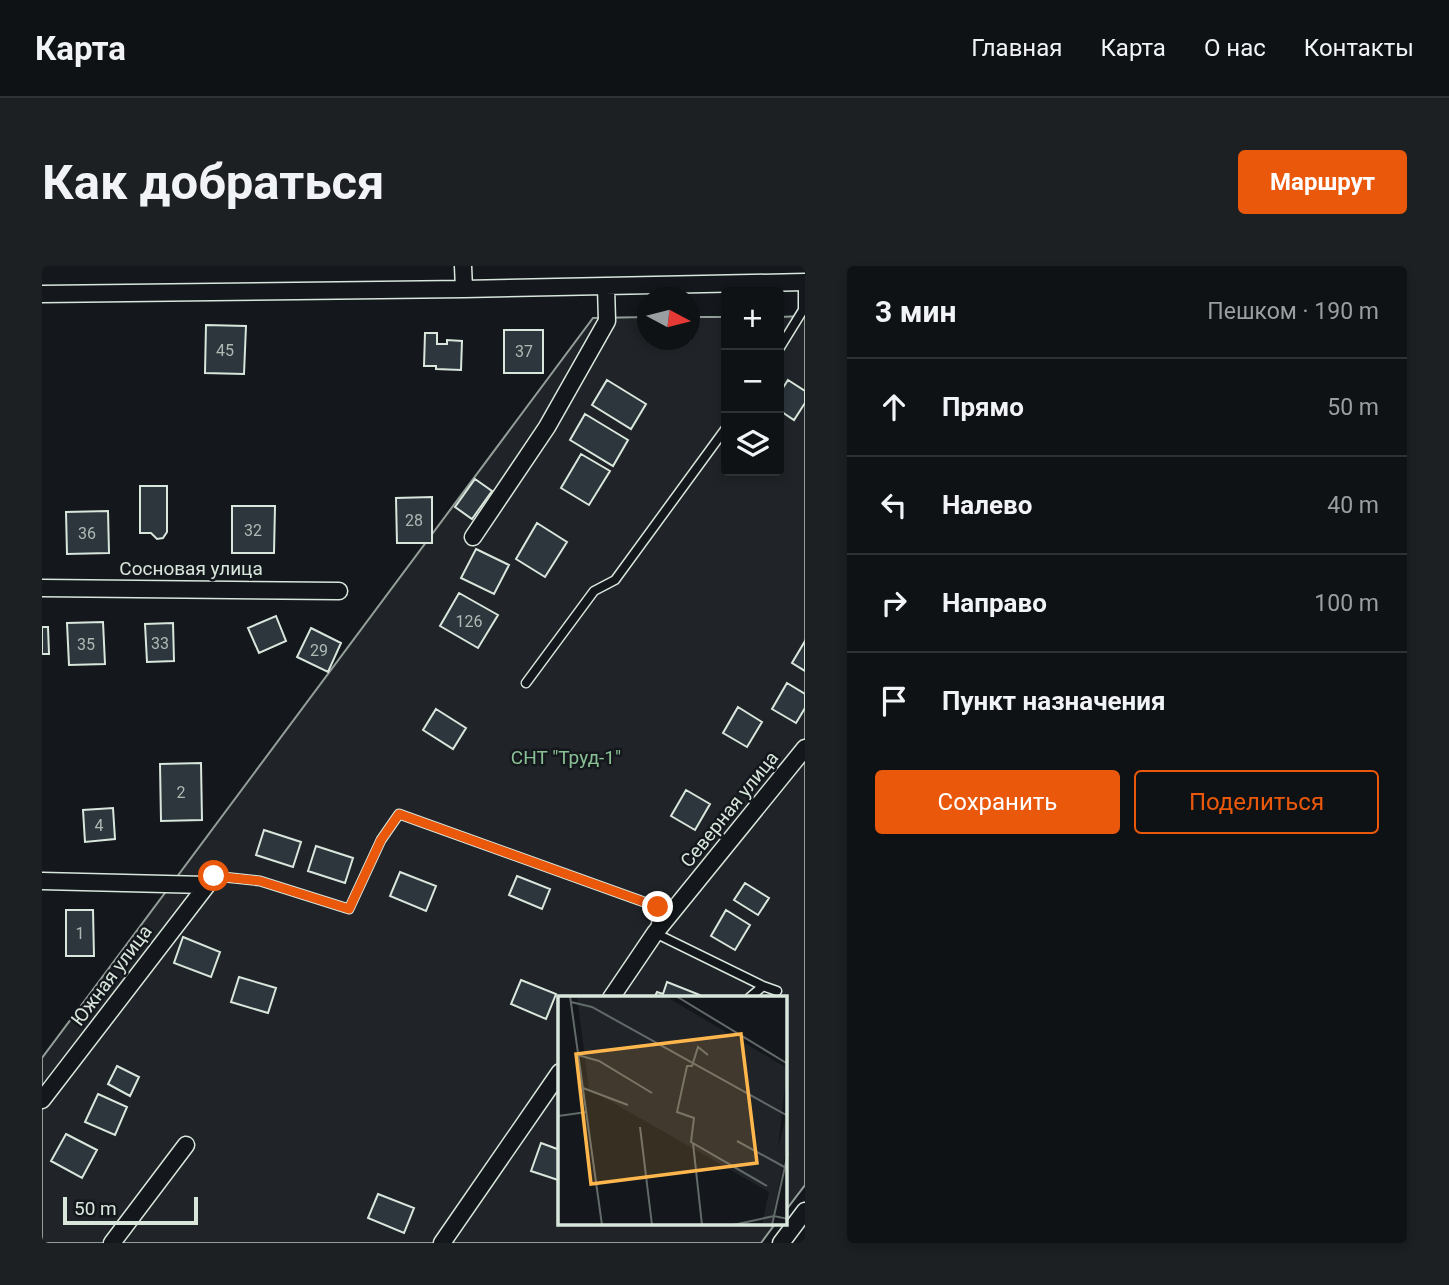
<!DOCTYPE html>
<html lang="ru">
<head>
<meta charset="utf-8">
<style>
	body { margin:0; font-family:Roboto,sans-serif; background:#1d2022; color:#f1f3f6 }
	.controls { position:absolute; right:21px; top:21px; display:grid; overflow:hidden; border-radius:7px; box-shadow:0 4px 10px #0003 }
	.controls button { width:63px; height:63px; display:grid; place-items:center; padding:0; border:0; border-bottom:2px solid #2f3234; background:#0f1215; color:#f1f3f6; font:35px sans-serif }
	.compass { position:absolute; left:595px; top:21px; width:63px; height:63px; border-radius:50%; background:#0f1215; box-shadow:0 4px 10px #0003; rotate:97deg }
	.scale { position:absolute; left:21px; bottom:18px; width:135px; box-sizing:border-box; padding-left:7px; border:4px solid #d8e6dc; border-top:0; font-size:19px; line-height:24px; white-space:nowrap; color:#d8e6dc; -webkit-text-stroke:5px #14181c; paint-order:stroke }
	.stop { position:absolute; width:21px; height:21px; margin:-16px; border:5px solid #ea580c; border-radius:50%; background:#fff }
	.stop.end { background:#ea580c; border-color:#fff; box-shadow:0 2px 7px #0008 }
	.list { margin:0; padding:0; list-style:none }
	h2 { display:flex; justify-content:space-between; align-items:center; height:91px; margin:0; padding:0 28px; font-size:30px }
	h2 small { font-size:23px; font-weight:400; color:#9b9ea0 }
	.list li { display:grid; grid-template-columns:46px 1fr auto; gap:21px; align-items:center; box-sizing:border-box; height:98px; padding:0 28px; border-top:2px solid #2f3234 }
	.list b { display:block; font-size:26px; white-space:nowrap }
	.list em { font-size:23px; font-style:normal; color:#9b9ea0 }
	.actions { display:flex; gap:14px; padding:21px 28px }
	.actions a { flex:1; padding:16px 0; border:2px solid #ea580c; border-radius:7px; text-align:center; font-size:24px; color:#ea580c }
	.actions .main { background:#ea580c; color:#fff }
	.icon { flex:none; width:38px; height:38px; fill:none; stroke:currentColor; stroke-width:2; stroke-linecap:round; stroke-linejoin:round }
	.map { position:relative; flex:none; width:763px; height:977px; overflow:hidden; border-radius:7px }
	header { display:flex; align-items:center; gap:42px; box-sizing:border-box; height:98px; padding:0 35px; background:#0f1215; border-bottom:2px solid #2f3234 }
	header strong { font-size:33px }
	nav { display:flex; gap:38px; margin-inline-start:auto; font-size:24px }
	.intro { display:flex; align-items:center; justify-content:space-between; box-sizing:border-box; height:168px; padding:0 42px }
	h1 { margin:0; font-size:49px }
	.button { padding:18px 32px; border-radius:7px; background:#ea580c; color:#fff; font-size:24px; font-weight:700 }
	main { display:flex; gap:42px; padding:0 42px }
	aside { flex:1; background:#0f1215; border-radius:7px; box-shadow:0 4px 10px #0003 }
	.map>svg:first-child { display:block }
	.green { fill:#202428; stroke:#939e99; stroke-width:2 }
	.building { fill:#2c363c; stroke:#d8e6dc; stroke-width:2 }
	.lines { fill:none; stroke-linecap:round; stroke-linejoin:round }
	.lane-casing { stroke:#d8e6dc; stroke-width:11 }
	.street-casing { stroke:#d8e6dc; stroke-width:19 }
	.lane { stroke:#14181c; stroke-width:8 }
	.street { stroke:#14181c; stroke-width:16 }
	.route { stroke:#ea580c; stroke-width:9 }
	.labels { text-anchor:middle; stroke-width:5; stroke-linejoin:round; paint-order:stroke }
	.number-label { font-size:16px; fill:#adbab4 }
	.street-label { font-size:19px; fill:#d8e6dc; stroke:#14181c }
	.park-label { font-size:19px; fill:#8ac095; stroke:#14181c }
	.inset-road { fill:none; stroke:#626a69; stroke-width:2 }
	.view { fill:#ffb74d; fill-opacity:0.15; stroke:#ffb74d; stroke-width:3.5 }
	.inset-edge { fill:none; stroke:#d8e6dc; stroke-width:3.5 }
</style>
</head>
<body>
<header>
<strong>Карта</strong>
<nav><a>Главная</a><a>Карта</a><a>О нас</a><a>Контакты</a></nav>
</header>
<div class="intro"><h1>Как добраться</h1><a class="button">Маршрут</a></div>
<main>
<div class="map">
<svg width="763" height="977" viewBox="0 0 763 977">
	<rect width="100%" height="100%" fill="#14181c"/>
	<path class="green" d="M763 50V919L744 944V732H518V958H733L719 977H0V792L551 52 605 51 606 74H648V51H684V205H737V51Z"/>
	<path class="building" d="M164 59 204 60 202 108 163 107Z
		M462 64H501V107H462Z
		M383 67H395V78H405V74L420 75 419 104 394 103V100H382Z
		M565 114 604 138 589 163 550 139Z
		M746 114 763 125V137L752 154 737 144V128Z
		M543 148 586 174 571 200 528 174Z
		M539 188 568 205 547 239 519 222Z
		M433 213 450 225 430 253 413 241Z
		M98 220H125V266L121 272 115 273 109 267H98Z
		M390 231V277H355L354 232Z
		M190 240H233L232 287H190Z
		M66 245 67 287 25 288 24 246Z
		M495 257 525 276 503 311 474 293Z
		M434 283 467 299 452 328 419 312Z
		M417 327 456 349 436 382 398 360Z
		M234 350 244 375 217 387 206 362Z
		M61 356 63 398 27 399 25 357Z
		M131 357 132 395 105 396 103 358Z
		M0 361H6L7 388H0Z
		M269 362 299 377 286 406 255 391Z
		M763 375V405L750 397Z
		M745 417 763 428V442L754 457 730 443Z
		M696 441 720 456 705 481 681 467Z
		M394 443 424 462 411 483 381 464Z
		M159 497 160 554 119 555 118 498Z
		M644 524 668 538 653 564 629 550Z
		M71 542 73 573 43 576 41 544Z
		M222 564 259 576 251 601 214 589Z
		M274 580 311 592 303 617 266 605Z
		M358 606 394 620 384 645 348 630Z
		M475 610 508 623 500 643 467 629Z
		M703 617 727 632 716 649 692 634Z
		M24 644H51L52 690H24Z
		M684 644 708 659 693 684 669 670Z
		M141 671 178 686 169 711 132 697Z
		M197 711 234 722 226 747 189 736Z
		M479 714 514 728 504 753 469 738Z
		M625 716 658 729 657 732H612L615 726 621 728Z
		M75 800 97 811 88 830 66 818Z
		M56 828 85 841 73 869 43 856Z
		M24 868 55 884 40 912 9 895Z
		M499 877 518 884V908L516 914 489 905Z
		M336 928 372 942 362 967 326 952Z"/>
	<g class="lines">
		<defs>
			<path id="lane" d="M737 83 761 44V16
				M484 417 552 325 573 314 684 162
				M172 610 218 615 307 643 339 574 357 548 616 641 613 667 721 720 707 732
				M721 720 735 725"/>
			<path id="street" d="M421 0 422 23
				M0 28 422 23 763 16
				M431 271 505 161 565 55 564 21
				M0 322 297 325
				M0 615 164 619
				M569 732 613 667 763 482
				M0 834 172 610
				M70 977 144 879
				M400 977 518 806
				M739 977 763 945"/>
		</defs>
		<use href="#lane" class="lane-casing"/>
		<use href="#street" class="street-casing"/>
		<use href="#lane" class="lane"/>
		<use href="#street" class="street"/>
	</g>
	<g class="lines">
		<path class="route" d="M172 610 218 615 307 643 339 574 357 548 616 641"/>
	</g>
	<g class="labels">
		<g class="number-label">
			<text x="183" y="90">45</text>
			<text x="482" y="91">37</text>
			<text x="372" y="260">28</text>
			<text x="211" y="270">32</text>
			<text x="45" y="273">36</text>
			<text x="427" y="361">126</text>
			<text x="118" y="383">33</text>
			<text x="44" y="384">35</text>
			<text x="277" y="390">29</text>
			<text x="139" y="532">2</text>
			<text x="57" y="565">4</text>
			<text x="38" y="673">1</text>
		</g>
		<g class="street-label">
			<text x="149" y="309">Сосновая улица</text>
			<text transform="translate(687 543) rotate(-51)" y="7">Северная улица</text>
			<text transform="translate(69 709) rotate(-53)" y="7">Южная улица</text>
		</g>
		<g class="park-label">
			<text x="524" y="498">СНТ "Труд-1"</text>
		</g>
	</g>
	<g transform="translate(516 730)">
		<rect width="229" height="229" fill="#14181c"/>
		<path d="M19 0H107L229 72 220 152 229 117V149L213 229H204L211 196 31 93Z" fill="#202428"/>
		<path class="inset-road" d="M12 0 44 229M118 0 230 68M13 6 34 11 230 120M20 59 41 65 94 97M150 59 140 51 134 70H129L119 116 136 122 133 146 209 190M25 92 70 109M0 120 29 116M82 131 94 229M179 145 230 173M135 147 144 229M175 229 216 220 230 223M214 229 230 157"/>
		<path class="view" d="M183 38 199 167 33 188 18 58Z"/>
		<rect width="229" height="229" class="inset-edge"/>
	</g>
</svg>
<div class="controls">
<button>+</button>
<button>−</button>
<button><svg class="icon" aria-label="layers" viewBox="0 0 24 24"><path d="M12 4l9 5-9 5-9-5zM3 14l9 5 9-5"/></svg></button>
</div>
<svg class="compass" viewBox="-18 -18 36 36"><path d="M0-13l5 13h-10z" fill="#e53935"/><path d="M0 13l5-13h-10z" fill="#9b9ea0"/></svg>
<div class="scale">50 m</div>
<div class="stop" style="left:172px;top:610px"></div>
<div class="stop end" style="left:616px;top:641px"></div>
</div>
<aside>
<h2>3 мин<small>Пешком · 190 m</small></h2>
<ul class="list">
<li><svg class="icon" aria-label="ahead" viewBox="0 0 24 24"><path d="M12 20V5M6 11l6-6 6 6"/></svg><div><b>Прямо</b></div><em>50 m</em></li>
<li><svg class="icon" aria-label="left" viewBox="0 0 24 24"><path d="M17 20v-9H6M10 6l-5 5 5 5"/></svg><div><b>Налево</b></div><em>40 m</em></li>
<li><svg class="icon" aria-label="right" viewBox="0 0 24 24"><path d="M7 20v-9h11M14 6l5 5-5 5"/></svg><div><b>Направо</b></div><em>100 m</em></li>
<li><svg class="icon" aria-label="arrive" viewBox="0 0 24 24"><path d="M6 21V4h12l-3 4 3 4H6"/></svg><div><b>Пункт назначения</b></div></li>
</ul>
<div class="actions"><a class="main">Сохранить</a><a>Поделиться</a></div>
</aside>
</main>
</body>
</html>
